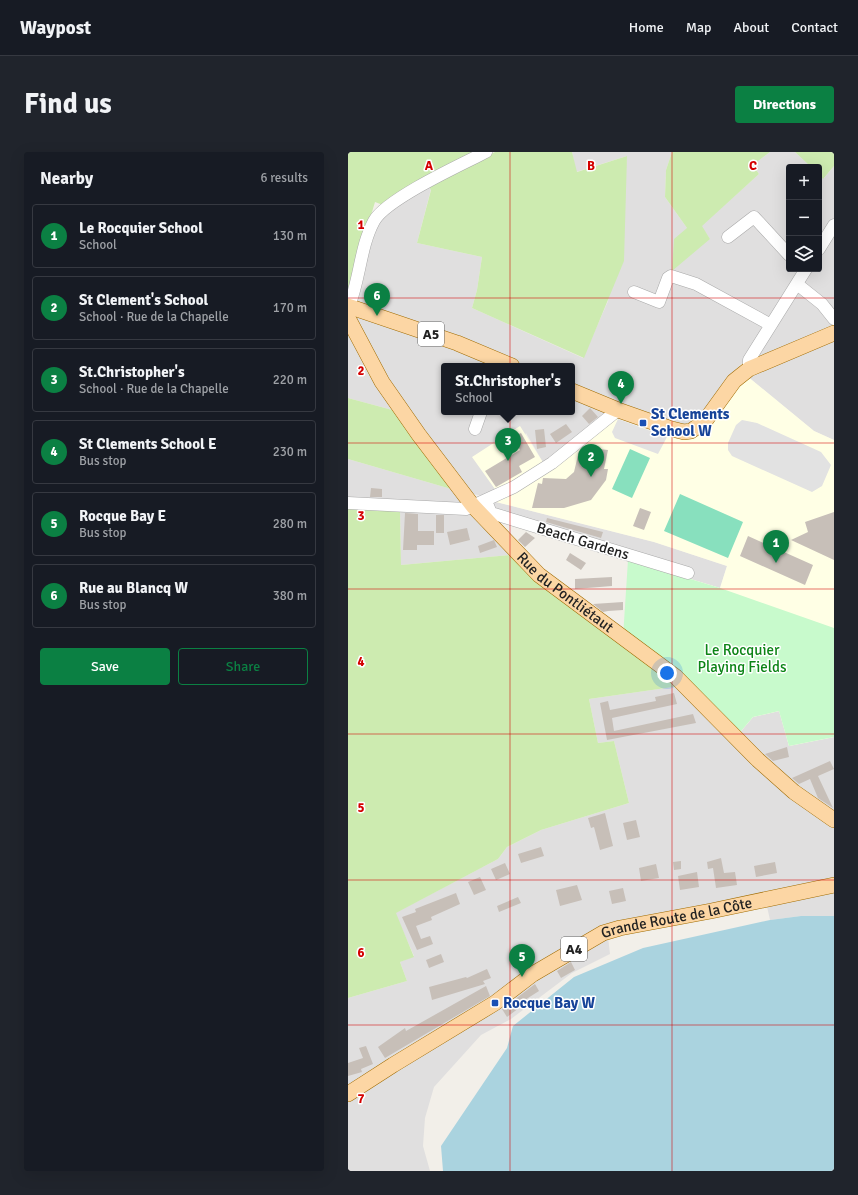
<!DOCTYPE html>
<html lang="en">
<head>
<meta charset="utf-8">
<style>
	body { margin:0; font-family:Signika,sans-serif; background:#20242c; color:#f1f3f6 }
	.controls { position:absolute; right:12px; top:12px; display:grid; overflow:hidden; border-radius:4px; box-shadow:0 4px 16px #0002 }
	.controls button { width:36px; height:36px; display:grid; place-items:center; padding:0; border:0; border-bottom:1px solid #363941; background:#171b24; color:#f1f3f6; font:20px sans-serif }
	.you { position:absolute; left:319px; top:521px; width:14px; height:14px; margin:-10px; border:3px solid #fff; border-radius:50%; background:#1a73e8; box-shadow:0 0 0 6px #1a73e833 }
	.badge { display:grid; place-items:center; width:26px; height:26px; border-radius:50%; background:#0b8043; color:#fff; font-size:13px; font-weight:700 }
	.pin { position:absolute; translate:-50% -33px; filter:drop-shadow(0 1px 2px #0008) }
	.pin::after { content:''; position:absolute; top:21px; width:14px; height:12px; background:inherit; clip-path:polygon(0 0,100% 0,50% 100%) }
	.popup { position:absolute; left:93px; top:211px; width:134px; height:52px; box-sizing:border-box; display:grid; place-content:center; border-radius:4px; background:#171b24; filter:drop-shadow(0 1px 3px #0005); font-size:13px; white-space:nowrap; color:#9ea1a6 }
	.popup b { font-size:15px; color:#f1f3f6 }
	.popup::after { content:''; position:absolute; left:50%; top:100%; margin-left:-8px; border:8px solid transparent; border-top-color:#171b24 }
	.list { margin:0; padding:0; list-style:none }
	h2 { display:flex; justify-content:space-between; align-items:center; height:52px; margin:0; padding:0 16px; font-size:17px }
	h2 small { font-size:13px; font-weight:400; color:#9ea1a6 }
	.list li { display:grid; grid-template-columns:26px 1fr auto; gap:12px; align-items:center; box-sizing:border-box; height:64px; margin:0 8px 8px; padding:0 8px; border:1px solid #363941; border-radius:4px }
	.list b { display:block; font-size:15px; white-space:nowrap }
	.list p { margin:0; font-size:13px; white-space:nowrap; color:#9ea1a6 }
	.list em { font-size:13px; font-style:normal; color:#9ea1a6 }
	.actions { display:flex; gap:8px; padding:12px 16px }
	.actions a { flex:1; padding:9px 0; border:1px solid #0b8043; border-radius:4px; text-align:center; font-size:14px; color:#0b8043 }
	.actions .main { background:#0b8043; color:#fff }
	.icon { flex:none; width:22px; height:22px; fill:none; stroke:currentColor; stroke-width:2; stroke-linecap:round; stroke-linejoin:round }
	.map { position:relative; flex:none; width:486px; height:1019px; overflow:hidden; border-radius:4px }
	header { display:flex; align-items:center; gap:24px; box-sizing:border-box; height:56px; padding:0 20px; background:#171b24; border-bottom:1px solid #363941 }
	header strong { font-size:19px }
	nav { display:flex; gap:22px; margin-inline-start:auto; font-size:14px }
	.intro { display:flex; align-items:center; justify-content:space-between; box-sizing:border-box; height:96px; padding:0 24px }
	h1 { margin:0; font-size:28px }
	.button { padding:10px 18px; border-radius:4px; background:#0b8043; color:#fff; font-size:14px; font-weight:700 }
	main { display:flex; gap:24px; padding:0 24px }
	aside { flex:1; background:#171b24; border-radius:4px; box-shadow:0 4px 16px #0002 }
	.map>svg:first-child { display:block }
	.residential { fill:#e0dfdf }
	.education { fill:#ffffe5 }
	.grass { fill:#cdebb0 }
	.park { fill:#c8facc }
	.pitch { fill:#88e0be }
	.parking { fill:#e2e2e2 }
	.water { fill:#aad3df }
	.building { fill:#c7bfb8 }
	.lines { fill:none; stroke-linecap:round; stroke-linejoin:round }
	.minor-casing { stroke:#a9a9a9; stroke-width:13 }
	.major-casing { stroke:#a06b00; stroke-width:16 }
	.minor { stroke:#fff; stroke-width:12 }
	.major { stroke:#fcd6a4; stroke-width:15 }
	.grid { fill:none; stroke:#d40000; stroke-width:1; stroke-opacity:0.55 }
	.transit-dot { fill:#1a4fb4; stroke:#fff; stroke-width:1.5 }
	.labels { text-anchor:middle; stroke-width:3; stroke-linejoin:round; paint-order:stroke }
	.shield { fill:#fff; stroke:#646464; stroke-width:1 }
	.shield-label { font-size:14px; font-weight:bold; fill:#222 }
	.transit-label { font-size:15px; font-weight:bold; fill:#164399; stroke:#fff; text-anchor:start }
	.street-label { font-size:15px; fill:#222; stroke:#fff }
	.park-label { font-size:15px; fill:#0c8416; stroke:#fff }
	.grid-label { font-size:13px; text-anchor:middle; font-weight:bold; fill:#d40000; stroke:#fff; stroke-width:3; stroke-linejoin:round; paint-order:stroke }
</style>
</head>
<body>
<header>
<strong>Waypost</strong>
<nav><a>Home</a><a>Map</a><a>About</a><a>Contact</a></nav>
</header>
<div class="intro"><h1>Find us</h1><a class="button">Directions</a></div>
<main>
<aside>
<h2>Nearby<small>6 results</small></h2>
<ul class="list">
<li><span class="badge">1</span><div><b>Le Rocquier School</b><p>School</p></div><em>130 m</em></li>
<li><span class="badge">2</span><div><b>St Clement's School</b><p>School · Rue de la Chapelle</p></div><em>170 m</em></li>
<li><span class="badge">3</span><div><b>St.Christopher's</b><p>School · Rue de la Chapelle</p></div><em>220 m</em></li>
<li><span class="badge">4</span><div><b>St Clements School E</b><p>Bus stop</p></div><em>230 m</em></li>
<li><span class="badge">5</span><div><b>Rocque Bay E</b><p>Bus stop</p></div><em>280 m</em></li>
<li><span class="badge">6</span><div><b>Rue au Blancq W</b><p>Bus stop</p></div><em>380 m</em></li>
</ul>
<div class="actions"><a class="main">Save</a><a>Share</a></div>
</aside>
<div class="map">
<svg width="486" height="1019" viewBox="0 0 486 1019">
	<rect width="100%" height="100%" fill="#f2efe9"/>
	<path class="residential" d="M224 0H324L318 18 317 45 339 76 362 87 353 74 411 22 405 13 422 0H447L463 15H441V117H454L397 208 383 223 352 264 342 271 328 273 224 235V214H175L113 188 11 153 8 147 17 109 33 65 80 33 83 37 69 91 134 105 129 138 124 156 235 206 260 149 279 4 228 20Z
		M486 14V66L471 88V22L476 26Z
		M486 79V161L454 129 461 117H471V102Z
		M450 136 486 170V176L406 210Z
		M5 160 155 214H96V260H224V243L263 259 196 312 178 281 149 340 140 345 120 341 26 209Z
		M0 171 48 259 0 246Z
		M486 184V288L466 279 399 224Z
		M0 307 110 339 163 403 53 413 52 358 0 355Z
		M144 349 306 390 379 414 372 436 280 408 135 354Z
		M332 534 388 585 405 565 432 559 441 594 486 585V728L259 776 262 802 224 821 163 867 133 883 86 935 77 966 75 994 82 1019H0V846L59 829 52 810 66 804 47 761 150 707 159 695 193 678 281 651 266 589 250 591 241 547Z
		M486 737V764H453L422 768 418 750Z"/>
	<path class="education" d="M399 224 466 279 486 288V585L441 594 431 559 405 565 388 585 280 408 372 436 379 414 306 390 144 349 267 266 319 285H346L352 282 363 274Z
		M172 274 196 312 149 340 124 305Z"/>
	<path class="grass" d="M0 0H123L125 3 35 53 27 50 0 141Z
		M147 0H224L229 20 279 4 276 109 236 206 124 156 129 138 134 105 69 91 83 38 80 33Z
		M324 0H422L405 13 411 22 354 74 362 87 324 119 326 87 339 76 317 45 318 18Z
		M447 0H486V14L475 27 471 22V15H463Z
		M0 246 48 259 110 339 0 307Z
		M0 355 52 358 53 413 163 403 332 534 241 547 250 591 266 589 281 651 193 678 159 695 150 707 48 761 66 805 52 810 59 829 0 846Z"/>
	<path class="park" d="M280 408 372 436 486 476V585L441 594 431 559 405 565 388 585 275 485Z"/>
	<path class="pitch" d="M282 297 302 306 284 346 264 337Z
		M332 342 395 370 380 406 316 379Z"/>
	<path class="parking" d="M270 267 319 285 310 302 267 286 264 280Z
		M394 268 409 271 473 300 483 313 474 334 464 340 384 304 380 298V291L388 273Z"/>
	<path class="water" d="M453 764H486V1019H95L93 994 159 896 165 874 226 825 295 796 422 768Z"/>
	<path class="building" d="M242 256 250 265 241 272 234 264Z
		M218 272 224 280 208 291 202 282Z
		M196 277 198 295 189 297 187 278Z
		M173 281 187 305 171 314 174 320 148 335 137 319 172 298 165 285Z
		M242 296 260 298 256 317H260L258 328 243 348 216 356H184L190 331 194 332 195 326 218 327 226 320 231 299 241 301Z
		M23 336 34 337V345H22Z
		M292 356 303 360 296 378 285 374Z
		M486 360V408L443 388 460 380 457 370Z
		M57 361 70 362V379H86V393H69V398H55Z
		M88 363H96V381H88Z
		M199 366 255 380 253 386 198 370Z
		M119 376 122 388 102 393 99 380Z
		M178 380 187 386 177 395 170 388Z
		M400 384 465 413 457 433 392 404Z
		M146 388 149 395 132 401 130 394Z
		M222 401 238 411 233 418 218 408Z
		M264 425V434L227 437V427Z
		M275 450V458L260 459 255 460 245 452Z
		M326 541 329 552 264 566 266 579 345 562 348 571 259 588 252 551 260 549 262 558 308 549 307 545Z
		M439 595 441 605 425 609 417 602Z
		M482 609 486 617 470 624 485 656 470 646 462 627 451 632 444 626Z
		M257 661 265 694 252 698 246 675 243 676 240 666Z
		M288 668 292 685 279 688 275 671Z
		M193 695 196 704 173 711 170 702Z
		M373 706 376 721 387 720 389 733 368 736 365 716 360 717 359 710Z
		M333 709V717L326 718 325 710Z
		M427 710 429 721 408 725 406 714Z
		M157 711 162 722 148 728 143 717Z
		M308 712 311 726 293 729 291 716Z
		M349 720 351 735 332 738 330 724Z
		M132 725 138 738 126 743 120 730Z
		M229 733 234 748 212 754 208 738Z
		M275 736 278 749 264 752 261 739Z
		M108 741 112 752 83 765 84 768 68 774 73 787 82 784 85 792 69 798 54 765 68 760 67 757Z
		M170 745 173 751 151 760 149 754Z
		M93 802 96 810 81 816 78 808Z
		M223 810 227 818 213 826 209 819Z
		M139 817 143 826 135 829 137 832 84 848 81 835 118 825 119 826Z
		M187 832 191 839 169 853 171 856 159 865 154 857Z
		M138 834 142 844 37 906 30 895 57 876 58 879Z
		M18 894 25 912 13 917 14 920 0 924V911L15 906 11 896Z"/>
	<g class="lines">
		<defs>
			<path id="minor" d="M380 85 406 65 441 103
				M471 97 486 73
				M449 132 474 152 486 167
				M286 140 311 150 320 126 323 124 348 132 423 173
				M1 154C12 127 12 95 26 69 38 47 114 12 138 0
				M401 217V208L458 117
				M127 277 133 260
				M138 349 143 361 340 421
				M0 351 118 357 166 335 204 311 270 258"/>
			<g id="major">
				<path d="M0 154 109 191 164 214"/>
				<path id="s1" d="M0 166 34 230 71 283 125 354 191 423 328 525 410 608 446 640 486 668"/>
				<path d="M224 239 270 258 324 277 336 280 343 279 357 269 386 229 401 217 486 181"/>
				<path id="s2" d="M0 942 45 913 147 851 185 822 255 781 272 776 363 759 486 733"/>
			</g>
		</defs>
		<use href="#minor" class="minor-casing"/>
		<use href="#major" class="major-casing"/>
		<use href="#minor" class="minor"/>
		<use href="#major" class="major"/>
	</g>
	<path class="grid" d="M162 0V1019M324 0V1019M0 146H486M0 291H486M0 437H486M0 582H486M0 728H486M0 873H486"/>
	<g class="transit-dot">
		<rect x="291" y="267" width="8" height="8" rx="2"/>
		<rect x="143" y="847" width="8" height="8" rx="2"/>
	</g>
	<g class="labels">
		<g class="shield">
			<rect x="70" y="170" width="26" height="24" rx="3"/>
			<rect x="213" y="785" width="26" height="24" rx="3"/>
		</g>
		<g class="shield-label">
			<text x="83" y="187">A5</text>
			<text x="226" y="802">A4</text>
		</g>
		<g class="transit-label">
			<text x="303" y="267">St Clements<tspan x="303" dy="17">School W</tspan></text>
			<text x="155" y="856">Rocque Bay W</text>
		</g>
		<g class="street-label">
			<text transform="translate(235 389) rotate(17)" y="5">Beach Gardens</text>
			<text dy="5" stroke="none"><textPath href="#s1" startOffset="353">Rue du Pontliétaut</textPath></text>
			<text dy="5" stroke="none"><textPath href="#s2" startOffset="377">Grande Route de la Côte</textPath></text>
		</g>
		<g class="park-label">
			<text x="394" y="503">Le Rocquier<tspan x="394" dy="17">Playing Fields</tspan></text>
		</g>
	</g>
	<g class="grid-label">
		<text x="81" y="18">A</text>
		<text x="243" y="18">B</text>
		<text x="405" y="18">C</text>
		<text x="13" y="77">1</text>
		<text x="13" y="223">2</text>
		<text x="13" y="368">3</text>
		<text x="13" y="514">4</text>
		<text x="13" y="660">5</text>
		<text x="13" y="805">6</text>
		<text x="13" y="951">7</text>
	</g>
</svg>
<div class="controls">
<button>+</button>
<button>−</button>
<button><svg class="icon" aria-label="layers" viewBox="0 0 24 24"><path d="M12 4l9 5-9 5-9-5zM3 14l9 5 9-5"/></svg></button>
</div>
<div class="you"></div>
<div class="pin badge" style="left:428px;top:411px">1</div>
<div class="pin badge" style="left:243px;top:325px">2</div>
<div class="pin badge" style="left:160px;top:309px">3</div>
<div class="popup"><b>St.Christopher's</b>School</div>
<div class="pin badge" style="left:273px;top:252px">4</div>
<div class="pin badge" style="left:174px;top:825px">5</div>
<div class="pin badge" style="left:29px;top:164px">6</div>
</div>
</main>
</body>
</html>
